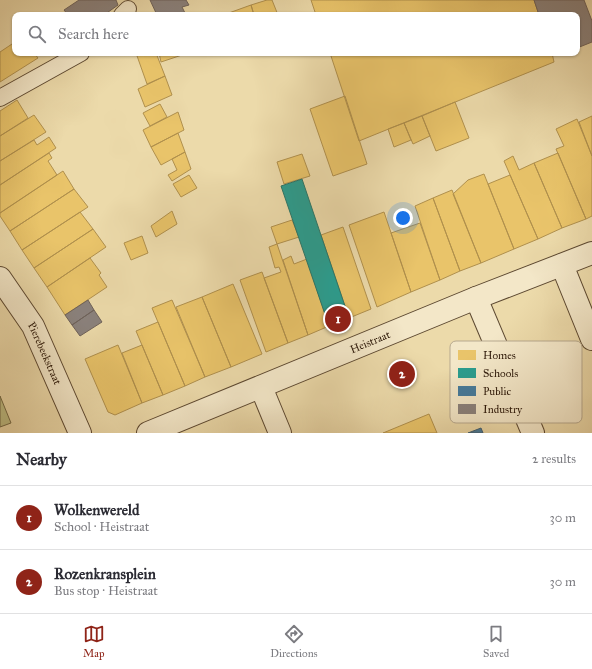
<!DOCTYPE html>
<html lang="en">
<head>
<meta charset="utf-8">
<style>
	body { margin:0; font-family:"IM FELL Great Primer",serif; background:#f2f2f3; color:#2b2b33 }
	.you { position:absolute; left:403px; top:218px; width:14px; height:14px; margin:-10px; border:3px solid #fff; border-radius:50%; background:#1a73e8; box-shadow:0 0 0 6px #1a73e833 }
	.badge { display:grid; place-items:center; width:26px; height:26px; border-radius:50%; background:#8f2418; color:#fff; font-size:13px; font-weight:700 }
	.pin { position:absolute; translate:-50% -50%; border:2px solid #fff; box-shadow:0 1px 4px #0006 }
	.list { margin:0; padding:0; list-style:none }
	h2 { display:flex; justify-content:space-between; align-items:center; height:52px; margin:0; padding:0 16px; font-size:17px }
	h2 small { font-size:13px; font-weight:400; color:#7c7c81 }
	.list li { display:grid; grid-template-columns:26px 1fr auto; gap:12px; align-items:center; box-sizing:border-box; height:64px; padding:0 16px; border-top:1px solid #e1e1e2 }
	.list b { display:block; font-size:15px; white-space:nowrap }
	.list p { margin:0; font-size:13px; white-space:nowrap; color:#7c7c81 }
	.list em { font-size:13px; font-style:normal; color:#7c7c81 }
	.icon { flex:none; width:22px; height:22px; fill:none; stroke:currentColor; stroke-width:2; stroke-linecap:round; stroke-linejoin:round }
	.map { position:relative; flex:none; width:592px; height:433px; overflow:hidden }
	.search { position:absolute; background:#fff; box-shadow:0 1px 3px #0004; left:12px; right:12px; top:12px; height:44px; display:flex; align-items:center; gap:10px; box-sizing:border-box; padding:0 14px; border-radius:8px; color:#7c7c81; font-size:15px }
	.sheet { height:180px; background:#fff }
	nav { display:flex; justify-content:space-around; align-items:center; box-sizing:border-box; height:56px; border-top:1px solid #e1e1e2; background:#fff; font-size:11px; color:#7c7c81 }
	nav a { display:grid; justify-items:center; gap:2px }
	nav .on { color:#8f2418 }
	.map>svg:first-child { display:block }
	.green { fill:#bebd84; stroke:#756a46 }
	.homes { fill:#e9c46a; stroke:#b0904d }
	.schools { fill:#2a9d8f; stroke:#2b7567 }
	.public { fill:#457b9d; stroke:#3e5d71 }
	.industry { fill:#8a817c; stroke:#6e625a }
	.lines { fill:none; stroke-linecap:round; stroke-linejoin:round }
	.service-casing { stroke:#5c4831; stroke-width:18 }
	.minor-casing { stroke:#5c4831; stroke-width:24 }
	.service { stroke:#f3e7c8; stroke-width:16 }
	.minor { stroke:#f3e7c8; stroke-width:22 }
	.labels { text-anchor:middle; stroke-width:4; stroke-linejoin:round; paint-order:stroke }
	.street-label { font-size:11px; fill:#2c1809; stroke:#f3e7c8 }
	.key { fill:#f3e7c8; stroke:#b7a98f; stroke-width:1 }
	.key-label { font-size:11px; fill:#2c1809 }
</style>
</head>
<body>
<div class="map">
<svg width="592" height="433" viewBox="0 0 592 433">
	<rect width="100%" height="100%" fill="#ecdaaa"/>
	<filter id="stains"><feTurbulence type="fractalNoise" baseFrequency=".005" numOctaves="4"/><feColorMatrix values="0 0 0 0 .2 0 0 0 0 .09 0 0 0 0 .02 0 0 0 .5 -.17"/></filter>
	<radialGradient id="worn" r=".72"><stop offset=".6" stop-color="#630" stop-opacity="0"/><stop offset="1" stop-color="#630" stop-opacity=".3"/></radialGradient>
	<path class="green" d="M0 396 11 423 0 427Z"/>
	<path class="homes" d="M267 0H272L278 15H254L251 5Z
		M311 0H534L539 15H316Z
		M251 5 254 15H226V14Z
		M15 42V53H34L38 58 0 82V52Z
		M136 53H156L165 76 147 84Z
		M159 53H184L185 54 161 62Z
		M330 53H552L554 62 359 141Z
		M165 76 172 95 145 107 138 89Z
		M345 96 367 164 333 176 310 109Z
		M17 100 28 118 0 136V111Z
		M455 102 469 138 436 151 422 116Z
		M160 104 167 117 150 126 143 113Z
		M178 112 184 130 151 147 143 130Z
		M34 115 46 132 0 161V136Z
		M422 116 430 136 413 144 404 123Z
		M592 116V156L579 122Z
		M577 119 592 156V216L586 219 556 149 564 146 556 129Z
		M404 123 411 140 394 147 388 129Z
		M178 133 185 152 161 165 151 147Z
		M49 137 56 148 0 185V161L34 140 37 145Z
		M185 152 191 169 172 181 168 175 177 170 172 159Z
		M49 153 52 158 48 161 57 175 0 213V185Z
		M558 153 586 219 562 228 534 163Z
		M302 154 310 176 284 184 277 162Z
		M513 156 519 170 534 163 562 228 538 239 504 161Z
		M63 171 74 189 10 231 0 216V213Z
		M484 174 514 249 481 263 453 194 468 180Z
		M189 175 197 188 181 197 173 184Z
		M510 175 538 239 514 249 488 184Z
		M74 189 88 207 22 250 10 231Z
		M452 190 481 263 460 271 433 198Z
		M433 198 460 271 440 280 415 206Z
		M172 211 177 224 156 237 151 226Z
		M80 212 93 229 34 268 22 250Z
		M384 212 411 292 377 307 349 225Z
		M292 220 299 237 277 244 271 227Z
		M420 223 440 280 411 292 391 233Z
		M343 227 371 309 349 318 321 235Z
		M93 229 106 247 47 287 34 268Z
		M142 236 148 253 131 260 124 243Z
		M277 244 308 335 288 343 264 278 281 272 279 267 275 268 269 247Z
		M291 256 294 264 307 259 329 326 308 335 283 260Z
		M90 258 101 273 99 275 107 287 65 315 47 287Z
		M262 272 288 343 266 352 240 280Z
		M233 284 262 354 231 367 202 297Z
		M202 297 231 367 205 377 176 307Z
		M172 300 205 377 185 386 152 308Z
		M158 322 185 386 163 395 136 331Z
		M118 345 142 403 115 415 108 412 85 359Z
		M142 345 163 395 142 403 122 353Z
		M429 414 437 433H383Z"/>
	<path class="schools" d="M302 179 349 318 329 326 281 186Z"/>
	<path class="public" d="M481 428 483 433H468Z"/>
	<path class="industry" d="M79 0H116L118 5 104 15H68L64 10Z
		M150 0H186L189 5 182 7 186 15H157Z
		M534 0H584L592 21V42L577 48V15H558L557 13 551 15H539Z
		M88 300 94 310 72 325 65 315Z
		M94 310 102 322 80 336 72 325Z"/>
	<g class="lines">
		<defs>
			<path id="service" d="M122 15 128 9
				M0 98 81 53"/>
			<g id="minor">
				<path d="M562 265 592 339"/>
				<path id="s1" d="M0 278 33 326 80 433"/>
				<path d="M476 298 533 433"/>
				<path d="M261 387 280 433"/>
				<path id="s2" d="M148 433 476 298 592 253"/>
			</g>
		</defs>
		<use href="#service" class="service-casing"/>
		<use href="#minor" class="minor-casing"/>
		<use href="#service" class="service"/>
		<use href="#minor" class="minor"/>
	</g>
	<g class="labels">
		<g class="street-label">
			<text dy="4" stroke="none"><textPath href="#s2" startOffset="240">Heistraat</textPath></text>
			<text dy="4" stroke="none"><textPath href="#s1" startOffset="88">Pierebeekstraat</textPath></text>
		</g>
	</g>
	<rect x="450" y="341" width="132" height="82" rx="6" class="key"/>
	<rect x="458" y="350" width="18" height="10" fill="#e9c46a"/>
	<rect x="458" y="368" width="18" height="10" fill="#2a9d8f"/>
	<rect x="458" y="386" width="18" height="10" fill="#457b9d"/>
	<rect x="458" y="404" width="18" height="10" fill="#8a817c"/>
	<g class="key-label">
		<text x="483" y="359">Homes</text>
		<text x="483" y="377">Schools</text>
		<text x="483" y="395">Public</text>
		<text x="483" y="413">Industry</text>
	</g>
	<rect width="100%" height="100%" filter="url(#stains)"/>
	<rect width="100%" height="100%" fill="url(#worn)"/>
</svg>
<div class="you"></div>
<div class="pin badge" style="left:338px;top:319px">1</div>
<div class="pin badge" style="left:402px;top:374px">2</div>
<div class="search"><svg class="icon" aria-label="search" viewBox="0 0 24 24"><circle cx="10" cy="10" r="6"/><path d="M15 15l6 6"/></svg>Search here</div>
</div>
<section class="sheet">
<h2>Nearby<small>2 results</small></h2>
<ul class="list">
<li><span class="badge">1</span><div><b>Wolkenwereld</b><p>School · Heistraat</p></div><em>30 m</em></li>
<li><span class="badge">2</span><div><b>Rozenkransplein</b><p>Bus stop · Heistraat</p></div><em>30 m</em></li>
</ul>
</section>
<nav>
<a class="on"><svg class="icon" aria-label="map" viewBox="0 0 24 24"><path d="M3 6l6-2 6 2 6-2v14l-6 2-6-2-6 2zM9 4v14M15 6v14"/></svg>Map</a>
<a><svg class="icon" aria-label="directions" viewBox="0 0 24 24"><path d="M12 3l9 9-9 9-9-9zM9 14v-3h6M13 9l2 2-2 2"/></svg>Directions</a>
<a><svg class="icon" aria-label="saved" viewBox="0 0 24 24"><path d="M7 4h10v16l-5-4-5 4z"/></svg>Saved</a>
</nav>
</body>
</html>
